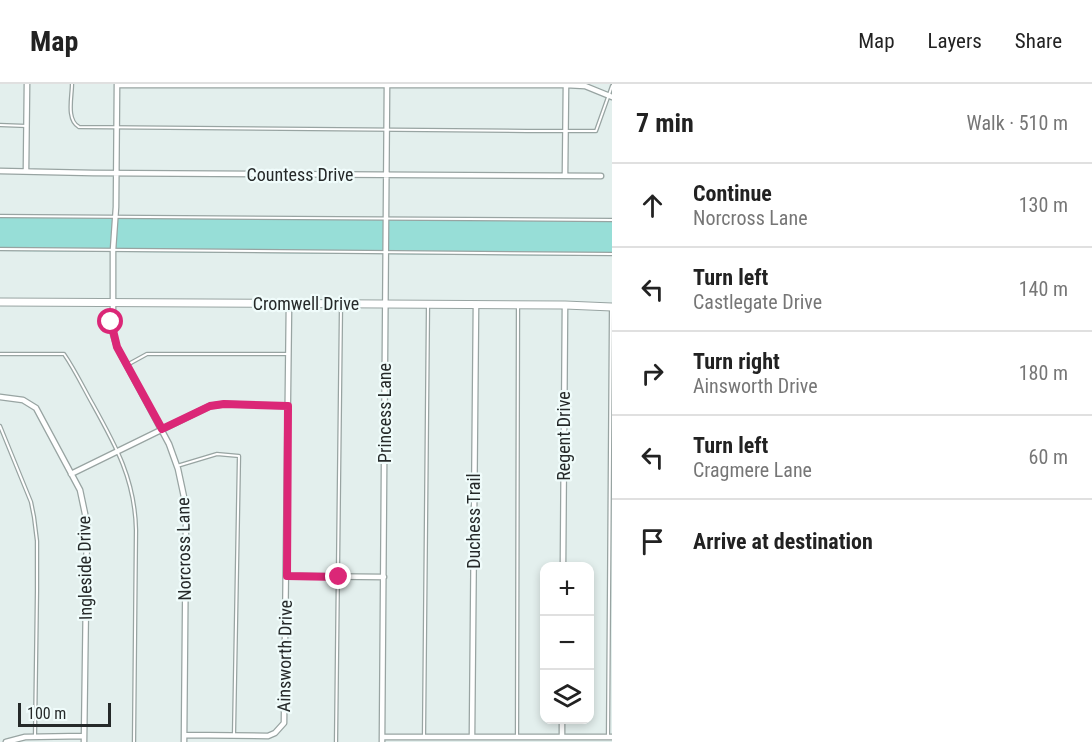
<!DOCTYPE html>
<html lang="en">
<head>
<meta charset="utf-8">
<style>
	body { margin:0; font-family:"Roboto Condensed",sans-serif; background:#f6f6f6; color:#222 }
	.controls { position:absolute; right:18px; bottom:18px; display:grid; overflow:hidden; border-radius:12px; box-shadow:0 3px 9px #0003 }
	.controls button { width:54px; height:54px; display:grid; place-items:center; padding:0; border:0; border-bottom:2px solid #e0e0e0; background:#fff; color:#222; font:30px sans-serif }
	.scale { position:absolute; left:18px; bottom:15px; width:93px; box-sizing:border-box; padding-left:6px; border:3px solid #252929; border-top:0; font-size:16px; line-height:21px; white-space:nowrap; color:#252929; -webkit-text-stroke:4px #f0fcfb; paint-order:stroke }
	.stop { position:absolute; width:18px; height:18px; margin:-14px; border:4px solid #db2777; border-radius:50%; background:#fff }
	.stop.end { background:#db2777; border-color:#fff; box-shadow:0 2px 6px #0008 }
	.list { margin:0; padding:0; list-style:none }
	h2 { display:flex; justify-content:space-between; align-items:center; height:78px; margin:0; padding:0 24px; font-size:26px }
	h2 small { font-size:20px; font-weight:400; color:#767676 }
	.list li { display:grid; grid-template-columns:39px 1fr auto; gap:18px; align-items:center; box-sizing:border-box; height:84px; padding:0 24px; border-top:2px solid #e0e0e0 }
	.list b { display:block; font-size:22px; white-space:nowrap }
	.list p { margin:0; font-size:20px; white-space:nowrap; color:#767676 }
	.list em { font-size:20px; font-style:normal; color:#767676 }
	.icon { flex:none; width:33px; height:33px; fill:none; stroke:currentColor; stroke-width:2; stroke-linecap:round; stroke-linejoin:round }
	.map { position:relative; flex:none; width:612px; height:658px; overflow:hidden }
	header { display:flex; align-items:center; gap:36px; box-sizing:border-box; height:84px; padding:0 30px; background:#fff; border-bottom:2px solid #e0e0e0 }
	header strong { font-size:28px }
	nav { display:flex; gap:33px; margin-inline-start:auto; font-size:21px }
	main { display:flex }
	aside { flex:1; background:#fff }
	.map>svg:first-child { display:block }
	.green { fill:#97ded7 }
	.lines { fill:none; stroke-linecap:round; stroke-linejoin:round }
	.lane-casing { stroke:#98a4a2; stroke-width:4.5 }
	.street-casing { stroke:#98a4a2; stroke-width:7 }
	.secondary-casing { stroke:#98a4a2; stroke-width:9 }
	.lane { stroke:#fff; stroke-width:2 }
	.street { stroke:#fff; stroke-width:4.5 }
	.secondary { stroke:#fff; stroke-width:7 }
	.route { stroke:#db2777; stroke-width:8 }
	.labels { text-anchor:middle; stroke-width:4.5; stroke-linejoin:round; paint-order:stroke }
	.street-label { font-size:18px; fill:#252929; stroke:#f0fcfb }
</style>
</head>
<body>
<header>
<strong>Map</strong>
<nav><a>Map</a><a>Layers</a><a>Share</a></nav>
</header>
<main>
<div class="map">
<svg width="612" height="658" viewBox="0 0 612 658">
	<rect width="100%" height="100%" fill="#e3efed"/>
	<path class="green" d="M0 132 612 137V172L0 167Z"/>
	<g class="lines">
		<defs>
			<path id="lane" d="M72 0C72 13 66 36 79 43L527 47H596L612 2
				M0 41 27 42
				M0 132 612 136
				M0 165 612 170
				M0 270H64C75 286 83 303 92 319 116 362 135 396 136 446L134 658
				M127 281 147 270H288
				M0 342 31 418 34 433 37 457V507L35 652
				M177 382 217 370 239 372 234 650
				M424 652 428 223
				M608 652 611 226
				M517 653 518 223
				M336 658 341 223"/>
			<path id="street" d="M117 0 116 123 113 166V250L117 263 169 360 178 385 184 413 186 436 184 658
				M117 1H566L585 2 612 13
				M26 86 27 0
				M0 87 93 89 601 92
				M565 92 566 0
				M0 313 23 316 36 324 80 406 87 439 84 658
				M71 390 210 322 224 320 288 322
				M563 482 565 221
				M287 492 384 493
				M184 651 268 652 275 649 284 639 289 220
				M382 653H612
				M472 653 476 220
				M562 653V636
				M6 658 25 653 84 652
				M382 658 387 0"/>
			<path id="secondary" d="M0 218 565 221 612 223"/>
		</defs>
		<use href="#lane" class="lane-casing"/>
		<use href="#street" class="street-casing"/>
		<use href="#secondary" class="secondary-casing"/>
		<use href="#lane" class="lane"/>
		<use href="#street" class="street"/>
		<use href="#secondary" class="secondary"/>
	</g>
	<g class="lines">
		<path class="route" d="M111 238 117 263 162 345 210 322 224 320 288 322 287 492 339 493"/>
	</g>
	<g class="labels">
		<g class="street-label">
			<text x="300" y="97">Countess Drive</text>
			<text x="306" y="226">Cromwell Drive</text>
			<text transform="translate(385 329) rotate(-90)" y="6">Princess Lane</text>
			<text transform="translate(564 352) rotate(-90)" y="6">Regent Drive</text>
			<text transform="translate(474 437) rotate(-90)" y="6">Duchess Trail</text>
			<text transform="translate(184 465) rotate(-91)" y="6">Norcross Lane</text>
			<text transform="translate(85 484) rotate(-91)" y="6">Ingleside Drive</text>
			<text transform="translate(285 572) rotate(-89)" y="6">Ainsworth Drive</text>
		</g>
	</g>
</svg>
<div class="controls">
<button>+</button>
<button>−</button>
<button><svg class="icon" aria-label="layers" viewBox="0 0 24 24"><path d="M12 4l9 5-9 5-9-5zM3 14l9 5 9-5"/></svg></button>
</div>
<div class="scale">100 m</div>
<div class="stop" style="left:111px;top:238px"></div>
<div class="stop end" style="left:339px;top:493px"></div>
</div>
<aside>
<h2>7 min<small>Walk · 510 m</small></h2>
<ul class="list">
<li><svg class="icon" aria-label="ahead" viewBox="0 0 24 24"><path d="M12 20V5M6 11l6-6 6 6"/></svg><div><b>Continue</b><p>Norcross Lane</p></div><em>130 m</em></li>
<li><svg class="icon" aria-label="left" viewBox="0 0 24 24"><path d="M17 20v-9H6M10 6l-5 5 5 5"/></svg><div><b>Turn left</b><p>Castlegate Drive</p></div><em>140 m</em></li>
<li><svg class="icon" aria-label="right" viewBox="0 0 24 24"><path d="M7 20v-9h11M14 6l5 5-5 5"/></svg><div><b>Turn right</b><p>Ainsworth Drive</p></div><em>180 m</em></li>
<li><svg class="icon" aria-label="left" viewBox="0 0 24 24"><path d="M17 20v-9H6M10 6l-5 5 5 5"/></svg><div><b>Turn left</b><p>Cragmere Lane</p></div><em>60 m</em></li>
<li><svg class="icon" aria-label="arrive" viewBox="0 0 24 24"><path d="M6 21V4h12l-3 4 3 4H6"/></svg><div><b>Arrive at destination</b></div></li>
</ul>
</aside>
</main>
</body>
</html>
